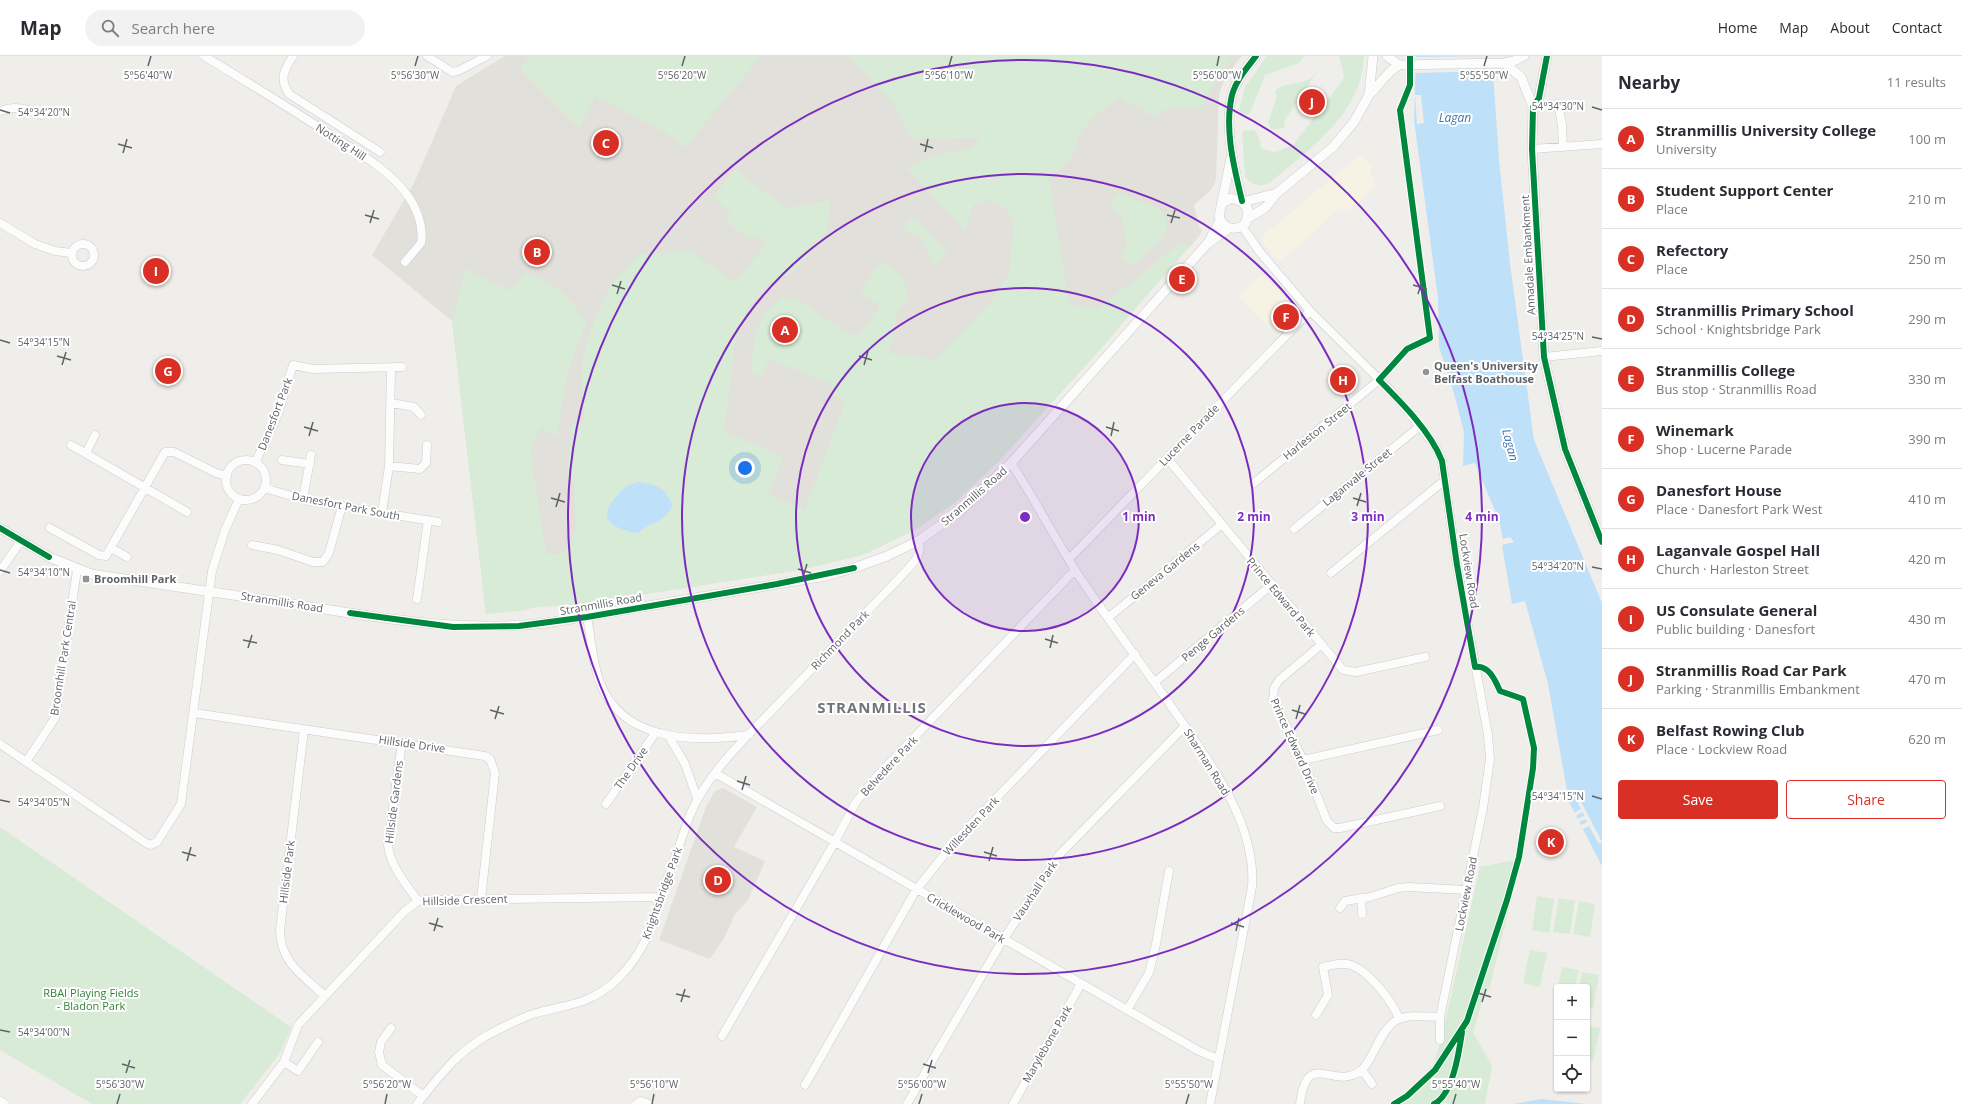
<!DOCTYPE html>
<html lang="en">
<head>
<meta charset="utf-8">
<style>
	body { margin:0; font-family:"Open Sans",sans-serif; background:#f2f2f3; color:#2b2b33 }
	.controls { position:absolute; right:12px; bottom:12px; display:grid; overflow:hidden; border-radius:4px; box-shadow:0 1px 3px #0004 }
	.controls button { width:36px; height:36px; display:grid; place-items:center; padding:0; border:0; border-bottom:1px solid #e1e1e2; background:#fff; color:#2b2b33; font:20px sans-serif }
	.you { position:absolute; left:745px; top:412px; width:14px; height:14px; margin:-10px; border:3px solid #fff; border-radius:50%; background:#1a73e8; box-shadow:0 0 0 6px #1a73e833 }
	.badge { display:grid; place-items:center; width:26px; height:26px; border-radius:50%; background:#d93025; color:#fff; font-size:13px; font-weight:700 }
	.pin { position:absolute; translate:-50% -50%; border:2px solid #fff; box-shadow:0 1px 4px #0006 }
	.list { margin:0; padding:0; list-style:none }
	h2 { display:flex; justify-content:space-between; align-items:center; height:52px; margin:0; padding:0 16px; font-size:17px }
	h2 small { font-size:13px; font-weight:400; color:#7c7c81 }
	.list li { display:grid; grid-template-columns:26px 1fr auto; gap:12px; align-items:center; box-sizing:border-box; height:60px; padding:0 16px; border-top:1px solid #e1e1e2 }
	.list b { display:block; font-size:15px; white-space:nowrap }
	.list p { margin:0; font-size:13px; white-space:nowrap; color:#7c7c81 }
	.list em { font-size:13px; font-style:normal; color:#7c7c81 }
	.actions { display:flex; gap:8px; padding:12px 16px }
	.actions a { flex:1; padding:9px 0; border:1px solid #d93025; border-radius:4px; text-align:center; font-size:14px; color:#d93025 }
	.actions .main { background:#d93025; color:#fff }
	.icon { flex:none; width:22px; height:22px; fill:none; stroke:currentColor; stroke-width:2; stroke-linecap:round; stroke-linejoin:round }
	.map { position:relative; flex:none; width:1602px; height:1048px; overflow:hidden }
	header { display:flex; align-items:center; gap:24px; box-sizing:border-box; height:56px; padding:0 20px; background:#fff; border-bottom:1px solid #e1e1e2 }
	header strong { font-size:19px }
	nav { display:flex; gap:22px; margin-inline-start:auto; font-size:14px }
	.search { width:280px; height:36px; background:#f2f2f3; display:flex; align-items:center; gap:10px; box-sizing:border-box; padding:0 14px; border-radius:22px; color:#7c7c81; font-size:15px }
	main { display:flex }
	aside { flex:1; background:#fff }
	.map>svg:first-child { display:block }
	.commercial { fill:#f7f3e4 }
	.education { fill:#e2e0da }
	.green { fill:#d8ebd6; fill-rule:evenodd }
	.water { fill:#bfe0f9 }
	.pier { fill:#efeeea }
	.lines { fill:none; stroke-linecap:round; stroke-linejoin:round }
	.minor-casing { stroke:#cbcccc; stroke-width:9 }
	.tertiary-casing { stroke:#cbcccc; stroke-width:10 }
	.minor { stroke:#fdfcfc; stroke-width:8 }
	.tertiary { stroke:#fdfcfc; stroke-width:9 }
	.cycleway-casing { stroke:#fff; stroke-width:8 }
	.cycleway { stroke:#00873e; stroke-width:6 }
	.ticks { fill:none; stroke:#5f6368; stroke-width:1.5 }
	.ring { fill:none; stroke:#7b2cbf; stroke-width:2 }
	.poi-dot { fill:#919496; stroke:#fff; stroke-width:1.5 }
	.labels { text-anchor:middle; stroke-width:4; stroke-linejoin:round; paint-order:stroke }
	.street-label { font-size:11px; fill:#5f6368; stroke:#fff }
	.poi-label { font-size:11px; font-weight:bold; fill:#5f6368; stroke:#fff; text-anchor:start }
	.park-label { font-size:11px; fill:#348238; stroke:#fff }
	.water-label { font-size:12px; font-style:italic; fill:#4174aa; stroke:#fff }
	.district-label { font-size:15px; font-weight:bold; letter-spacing:1px; fill:#70757a; stroke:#fff }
	.ticks-label { font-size:10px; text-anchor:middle; fill:#5f6368; stroke:#fff; stroke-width:4; stroke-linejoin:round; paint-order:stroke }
	.centre { fill:#7b2cbf; stroke:#fff; stroke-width:2 }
	.ring-label { font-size:12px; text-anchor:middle; font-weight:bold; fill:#7b2cbf; stroke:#fff; stroke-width:4; stroke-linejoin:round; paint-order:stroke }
</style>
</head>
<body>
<header>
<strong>Map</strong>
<div class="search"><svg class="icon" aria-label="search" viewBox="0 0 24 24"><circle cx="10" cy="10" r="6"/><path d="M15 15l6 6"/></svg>Search here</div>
<nav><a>Home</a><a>Map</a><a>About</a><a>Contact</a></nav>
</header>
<main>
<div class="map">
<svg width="1602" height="1048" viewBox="0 0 1602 1048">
	<rect width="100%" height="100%" fill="#efeeea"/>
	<path class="commercial" d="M1361 98 1372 111 1370 117 1373 121 1375 131 1347 156 1341 151 1280 206 1263 187 1264 179Z
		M1261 218 1299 257 1277 280 1239 241Z"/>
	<path class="education" d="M505 0H1242L1226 20 1219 38 1216 123 1212 133 1194 149 1199 171 1202 174 1200 179 999 405 954 447 913 475 862 499 800 514 532 551 526 554 486 558 452 265 372 199 415 125 456 30Z
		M723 732 757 751 734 791 765 805 748 844 735 858 724 882 710 903 659 884 706 751 715 735Z"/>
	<path class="green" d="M530 0H761L684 92 666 77 595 40 579 72 520 13Z
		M850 0H1233L1209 36 1202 51H1170L1154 61 1119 41 1092 63 1082 75 1070 103 1049 124 1069 248 1096 253 1138 222 1178 188 1190 189 1099 295 999 405 954 447 913 475 862 499 800 514 570 550C561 550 532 550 526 554L486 558 452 265 465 213 511 235 526 218C558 226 569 241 587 267 568 303 563 341 557 381L541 372 530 393 546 498H563L576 474 574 428 567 416 572 366H585L582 332 583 298 594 266 612 227 639 198 690 195 734 225 767 188 759 181 748 183 727 165 731 157 713 142 735 114 787 152 831 144 826 177 795 215 768 228 748 252 735 287 724 375 783 401 768 438 805 454 845 346 832 338 831 327 769 303 762 321 751 317C753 285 754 261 783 241 804 243 818 258 835 269 843 273 850 277 858 281L880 250 860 235 881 206C899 214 906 223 908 243L897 256 889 297 934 304 991 246 1008 220 1014 172 1006 152 989 144 973 149 965 175 907 112C928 101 946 95 969 94L981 82 911 83 893 48ZM639 426 655 429 665 434 657 466 646 470 611 467 607 458 608 450 629 428Z
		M1267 0H1304L1299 7 1265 19 1252 52 1249 58 1246 59 1239 55 1245 31Z
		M1339 0H1364C1362 57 1311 92 1272 125 1262 132 1253 130 1245 121L1242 75 1254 74 1258 80 1262 93 1275 96 1293 89 1342 25 1344 20Z
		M1317 16 1284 65 1285 70 1281 73H1271L1268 66 1277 40 1275 36C1284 25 1295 30 1307 24 1311 23 1314 19 1317 16Z
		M1118 137 1159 153C1182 175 1151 193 1135 208L1125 206 1121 196 1127 190V186L1121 158 1114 154 1112 143Z
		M911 161 919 165 948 198 934 210 921 181 903 173Z
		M0 771 291 971 281 996 240 1048H92L0 994Z
		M1521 803 1490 930 1483 942 1473 976 1492 1010 1485 1048H1449L1439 1046 1434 1048H1389L1402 1040 1434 1008 1444 971 1480 811Z
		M1537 840 1554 843 1549 877 1532 874Z
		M1559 842 1575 845 1570 878 1553 876Z
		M1579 845 1595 848 1590 881 1573 878Z
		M1530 894 1547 897 1540 931 1523 927Z
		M1562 911 1579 914 1575 931H1558Z
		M1582 916 1599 919 1593 953 1587 951V931H1579Z
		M1587 970 1600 972 1593 1005 1587 1004Z"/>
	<path class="water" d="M1416 0H1494L1493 16 1499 104 1510 208 1534 384 1602 547V810L1569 746 1548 628 1525 545 1512 548 1502 489 1514 486 1510 481 1503 483 1499 464 1475 407 1463 410 1464 376 1452 330 1439 291 1438 242 1414 64Z
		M639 426C658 430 664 431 673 449 664 467 652 465 638 477 615 473 595 465 616 441 622 433 629 428 639 426Z
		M1541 1043 1587 1048H1513Z"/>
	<path class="pier" d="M1496 0 1495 15 1414 17V1Z
		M1415 39H1421L1424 67 1417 68Z
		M1578 740 1602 786 1599 788 1589 770 1581 774 1579 770 1587 766 1586 763 1577 767 1576 764 1584 760 1583 756 1574 761 1572 758 1581 753 1575 742Z"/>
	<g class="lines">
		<defs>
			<path id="minor" d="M204 0C248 26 292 54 336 82 360 98 387 113 405 136 416 150 424 169 421 187L405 206
				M293 0C284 14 279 23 289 38L380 96
				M427 0 452 16 458 15 487 0
				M1558 48 1562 69 1563 91
				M0 55C14 49 28 53 42 59
				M1532 93 1602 88
				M0 167 35 188 55 195 71 197
				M1242 170 1259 195 1310 255 1392 336 1433 387 1439 397 1442 405 1457 509 1488 679 1490 703 1483 752 1440 961V984
				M72 199a11 11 0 1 1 22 0a11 11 0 1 1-22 0Z
				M1544 301 1602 295
				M391 347 414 351 421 359
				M71 389 187 456
				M86 397 95 379
				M1167 402 1343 614 1356 616 1425 601
				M282 404 310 408
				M226 424a20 20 0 1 1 40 0a20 20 0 1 1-40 0Z
				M255 407 278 358 293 309 313 313 402 311
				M1011 407C1034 442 1053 479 1075 514 1105 560 1139 604 1171 650 1206 701 1257 766 1252 831L1210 1048
				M389 410 420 413 426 407 427 389
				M1254 427 1379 324
				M264 432 309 445 438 466
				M303 443 311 399
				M382 457 389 410 391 312
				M50 472 99 499 106 500 165 396H174L216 417 227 420
				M1294 473 1420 370
				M252 489 278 494 313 506H323L329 497 342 450
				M111 492 127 501
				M1069 503 1310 255
				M0 515 21 485
				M1331 517 1445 424
				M417 543 428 464
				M587 561C591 581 592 604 599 624 621 687 695 686 749 679
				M1109 561 1221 469
				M1321 589 1279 624 1274 632 1273 643 1303 704 1327 765 1334 772H1340L1440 750
				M1155 626 1271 529
				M194 657 485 700 490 703 495 717 481 843
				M304 674 280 874C280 906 303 920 325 940
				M668 679 685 708 697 742
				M402 686 388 789C390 810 406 828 418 845
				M0 688 146 787 150 789 157 786 181 748 212 515 225 474 239 443
				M1303 704 1438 674
				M26 706 55 662 77 514
				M715 717 1164 975 1199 995 1218 1003
				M606 748 656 676
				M1361 842 1362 858
				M1340 852 1345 845 1370 841 1398 832 1409 831 1466 834
				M1127 954 1149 917 1156 888 1169 815
				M1316 959 1328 939 1323 911C1332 909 1342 906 1351 909 1370 916 1391 944 1399 962
				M391 972 381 986 379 996 382 1009 423 1040
				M722 980 832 791 856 746 877 720 1075 514
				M284 1006 298 1015 318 986
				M1362 1014 1372 1028
				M805 1029 916 834 956 784 1135 598
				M0 1045 5 1048
				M252 1048 284 1006 298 969 404 856 418 845 426 844 661 841
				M417 1048C440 1020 454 999 486 980 501 972 516 964 533 958 549 953 566 951 583 945 611 935 633 910 646 883L690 759C708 715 750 678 782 644 824 600 866 557 908 513 916 503 923 498 918 485
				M636 1048 641 1045 649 1048
				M907 1048 1001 887 1059 799 1185 670
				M1013 1048 1081 928
				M1300 1048C1307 991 1333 1035 1360 1015 1367 1010 1370 1002 1374 995 1393 957 1400 959 1440 961"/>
			<path id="tertiary" d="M1387 0 1399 9
				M1504 7 1521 21 1533 51 1532 93 1544 301 1565 393 1602 486
				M1369 39C1380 29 1386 16 1399 9L1504 7 1514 5 1524 0
				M1533 51 1539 42 1547 0
				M1242 145C1234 111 1224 73 1232 39 1236 24 1247 12 1256 0
				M1243 146 1277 137
				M1223 147 1231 142 1243 146 1248 154 1246 167C1236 176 1223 173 1219 160L1231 102
				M1248 162 1265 152 1277 137 1333 91 1354 66 1369 39 1373 0
				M1208 187 1220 164
				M0 472 49 501 91 518C156 528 221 537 286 547 376 561 455 577 547 567L825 520 854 512 887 500 918 485 959 456 1011 407 1207 188 1229 172"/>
		</defs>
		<use href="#minor" class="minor-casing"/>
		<use href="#tertiary" class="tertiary-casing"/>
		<use href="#minor" class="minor"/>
		<use href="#tertiary" class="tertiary"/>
		<defs>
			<path id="cycleway" d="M1547 0 1539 42 1533 51 1532 93 1544 301 1565 393 1602 486
				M1242 145C1234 111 1224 73 1232 39 1236 24 1247 12 1256 0
				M0 472 49 501
				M350 557 453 571 519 570 587 561 777 528 854 512
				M1394 1048 1407 1040 1435 1014 1467 965 1507 844 1519 801 1533 712 1534 692 1523 643 1500 635C1495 624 1489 609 1475 611L1457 509 1442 405C1431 376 1401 346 1379 324L1407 293 1430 282 1400 54 1410 29V0
				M1434 1048C1453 1039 1459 996 1462 976"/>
		</defs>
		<use href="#cycleway" class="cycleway-casing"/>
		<use href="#cycleway" class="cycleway"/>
	</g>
	<path class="ticks" d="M148 10 151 0M415 10 418 0M682 10 685 0M949 10 952 0M1217 10 1219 0M1484 10 1487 0M1592 51 1602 54M0 54 10 57M118 88 132 92M920 88 933 92M925 96 928 83M123 97 127 83M365 159 379 163M1167 159 1180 162M370 167 374 154M1171 167 1175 154M612 229 625 233M1413 229 1427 233M617 238 621 225M1418 238 1422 225M1592 281 1602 283M0 284 10 287M57 300 71 304M859 300 872 304M62 309 66 296M864 309 868 295M304 371 318 375M1106 371 1119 375M309 380 313 366M1111 380 1114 366M551 442 565 446M1353 442 1366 446M1357 450 1361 437M556 451 560 437M1592 511 1602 513M798 513 811 517M0 514 10 517M803 521 807 508M1045 583 1058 587M243 584 257 587M248 592 252 579M1050 592 1053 579M490 654 504 658M1292 654 1305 658M495 663 499 650M1296 663 1300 649M737 725 750 729M742 734 746 720M1592 740 1602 743M0 744 10 746M182 796 196 800M984 796 997 800M187 805 191 791M989 805 993 791M429 867 443 871M1231 867 1244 871M434 875 438 862M1236 875 1239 862M1478 937 1491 941M676 938 690 941M681 946 685 933M1482 946 1486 933M0 974 10 976M122 1008 135 1012M923 1008 936 1012M126 1017 130 1004M928 1017 932 1004M117 1048 120 1038M385 1048 387 1038M652 1048 654 1038M919 1048 922 1038M1186 1048 1189 1038M1453 1048 1456 1038"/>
	<circle cx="1025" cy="461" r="114" fill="#7b2cbf" fill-opacity=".12"/>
	<g class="ring">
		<circle cx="1025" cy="461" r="114"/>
		<circle cx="1025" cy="461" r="229"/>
		<circle cx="1025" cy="461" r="343"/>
		<circle cx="1025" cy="461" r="457"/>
	</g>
	<g class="poi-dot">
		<circle cx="1426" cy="316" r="4"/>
		<rect x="82" y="519" width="8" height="8" rx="2"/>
	</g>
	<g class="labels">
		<g class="street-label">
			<text transform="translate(341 86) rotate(33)" y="4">Notting Hill</text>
			<text transform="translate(1528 199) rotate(-93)" y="4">Annadale Embankment</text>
			<text transform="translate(275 358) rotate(-69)" y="4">Danesfort Park</text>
			<text transform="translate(1317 375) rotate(-39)" y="4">Harleston Street</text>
			<text transform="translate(1189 379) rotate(-46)" y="4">Lucerne Parade</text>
			<text transform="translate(1357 421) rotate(-39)" y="4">Laganvale Street</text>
			<text transform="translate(974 440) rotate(-41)" y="4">Stranmillis Road</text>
			<text transform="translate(346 450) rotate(11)" y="4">Danesfort Park South</text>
			<text transform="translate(1165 515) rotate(-39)" y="4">Geneva Gardens</text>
			<text transform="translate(1469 515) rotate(81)" y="4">Lockview Road</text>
			<text transform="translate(1281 541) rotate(50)" y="4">Prince Edward Park</text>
			<text transform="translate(282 546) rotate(9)" y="4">Stranmillis Road</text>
			<text transform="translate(601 548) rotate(-10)" y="4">Stranmillis Road</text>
			<text transform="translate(1213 578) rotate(-40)" y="4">Penge Gardens</text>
			<text transform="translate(840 584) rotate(-46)" y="4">Richmond Park</text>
			<text transform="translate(63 602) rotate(-81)" y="4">Broomhill Park Central</text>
			<text transform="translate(412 688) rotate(8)" y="4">Hillside Drive</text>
			<text transform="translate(1295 690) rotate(66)" y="4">Prince Edward Drive</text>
			<text transform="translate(1207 706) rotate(58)" y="4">Sharman Road</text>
			<text transform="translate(889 710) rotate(-47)" y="4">Belvedere Park</text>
			<text transform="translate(631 712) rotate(-55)" y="4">The Drive</text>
			<text transform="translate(394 746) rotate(-83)" y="4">Hillside Gardens</text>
			<text transform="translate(971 770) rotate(-47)" y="4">Willesden Park</text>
			<text transform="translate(287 816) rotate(-83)" y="4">Hillside Park</text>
			<text transform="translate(1035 835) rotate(-56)" y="4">Vauxhall Park</text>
			<text transform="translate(662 837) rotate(-70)" y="4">Knightsbridge Park</text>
			<text transform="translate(1466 838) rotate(-79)" y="4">Lockview Road</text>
			<text transform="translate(465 844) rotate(-2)" y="4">Hillside Crescent</text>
			<text transform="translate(966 862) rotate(30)" y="4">Cricklewood Park</text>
			<text transform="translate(1047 988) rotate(-60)" y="4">Marylebone Park</text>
		</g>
		<g class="poi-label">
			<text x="1434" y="314">Queen's University<tspan x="1434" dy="13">Belfast Boathouse</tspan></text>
			<text x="94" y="527">Broomhill Park</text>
		</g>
		<g class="park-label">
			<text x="91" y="941">RBAI Playing Fields<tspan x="91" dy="13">- Bladon Park</tspan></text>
		</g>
		<g class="water-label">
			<text x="1455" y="66">Lagan</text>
			<text transform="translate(1510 389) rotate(75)" y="4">Lagan</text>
		</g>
		<g class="district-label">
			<text x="872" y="657">STRANMILLIS</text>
		</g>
	</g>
	<g class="ticks-label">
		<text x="148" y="23">5°56'40"W</text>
		<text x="415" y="23">5°56'30"W</text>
		<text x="682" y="23">5°56'20"W</text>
		<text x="949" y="23">5°56'10"W</text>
		<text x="1217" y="23">5°56'00"W</text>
		<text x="1484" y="23">5°55'50"W</text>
		<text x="1558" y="54">54°34'30"N</text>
		<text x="44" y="60">54°34'20"N</text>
		<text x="1558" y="284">54°34'25"N</text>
		<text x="44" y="290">54°34'15"N</text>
		<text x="1558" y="514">54°34'20"N</text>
		<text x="44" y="520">54°34'10"N</text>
		<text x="1558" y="744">54°34'15"N</text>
		<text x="44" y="750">54°34'05"N</text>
		<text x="44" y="980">54°34'00"N</text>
		<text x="120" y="1032">5°56'30"W</text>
		<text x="387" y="1032">5°56'20"W</text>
		<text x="654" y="1032">5°56'10"W</text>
		<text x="922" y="1032">5°56'00"W</text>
		<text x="1189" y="1032">5°55'50"W</text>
		<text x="1456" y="1032">5°55'40"W</text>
	</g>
	<circle cx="1025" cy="461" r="6" class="centre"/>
	<g class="ring-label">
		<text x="1139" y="465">1 min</text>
		<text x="1254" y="465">2 min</text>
		<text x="1368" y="465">3 min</text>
		<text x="1482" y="465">4 min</text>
	</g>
</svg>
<div class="controls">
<button>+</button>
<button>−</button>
<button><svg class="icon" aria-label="locate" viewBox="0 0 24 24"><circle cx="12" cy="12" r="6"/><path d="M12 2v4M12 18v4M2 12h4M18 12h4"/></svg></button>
</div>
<div class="you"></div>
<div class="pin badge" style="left:785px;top:274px">A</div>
<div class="pin badge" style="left:537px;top:196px">B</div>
<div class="pin badge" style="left:606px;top:87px">C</div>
<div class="pin badge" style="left:718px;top:824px">D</div>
<div class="pin badge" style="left:1182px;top:223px">E</div>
<div class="pin badge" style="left:1286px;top:261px">F</div>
<div class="pin badge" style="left:168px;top:315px">G</div>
<div class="pin badge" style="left:1343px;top:324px">H</div>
<div class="pin badge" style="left:156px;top:215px">I</div>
<div class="pin badge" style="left:1312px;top:46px">J</div>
<div class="pin badge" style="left:1551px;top:786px">K</div>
</div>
<aside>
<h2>Nearby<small>11 results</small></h2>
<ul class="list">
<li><span class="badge">A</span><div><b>Stranmillis University College</b><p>University</p></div><em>100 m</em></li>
<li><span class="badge">B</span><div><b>Student Support Center</b><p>Place</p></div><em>210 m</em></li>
<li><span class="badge">C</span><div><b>Refectory</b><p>Place</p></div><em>250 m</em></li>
<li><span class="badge">D</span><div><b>Stranmillis Primary School</b><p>School · Knightsbridge Park</p></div><em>290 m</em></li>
<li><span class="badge">E</span><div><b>Stranmillis College</b><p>Bus stop · Stranmillis Road</p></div><em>330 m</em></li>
<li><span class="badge">F</span><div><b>Winemark</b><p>Shop · Lucerne Parade</p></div><em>390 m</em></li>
<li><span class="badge">G</span><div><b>Danesfort House</b><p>Place · Danesfort Park West</p></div><em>410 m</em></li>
<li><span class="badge">H</span><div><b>Laganvale Gospel Hall</b><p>Church · Harleston Street</p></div><em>420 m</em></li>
<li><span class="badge">I</span><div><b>US Consulate General</b><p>Public building · Danesfort</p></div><em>430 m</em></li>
<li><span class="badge">J</span><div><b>Stranmillis Road Car Park</b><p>Parking · Stranmillis Embankment</p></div><em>470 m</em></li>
<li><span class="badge">K</span><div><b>Belfast Rowing Club</b><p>Place · Lockview Road</p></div><em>620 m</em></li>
</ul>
<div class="actions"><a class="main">Save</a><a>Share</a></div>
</aside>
</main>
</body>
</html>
